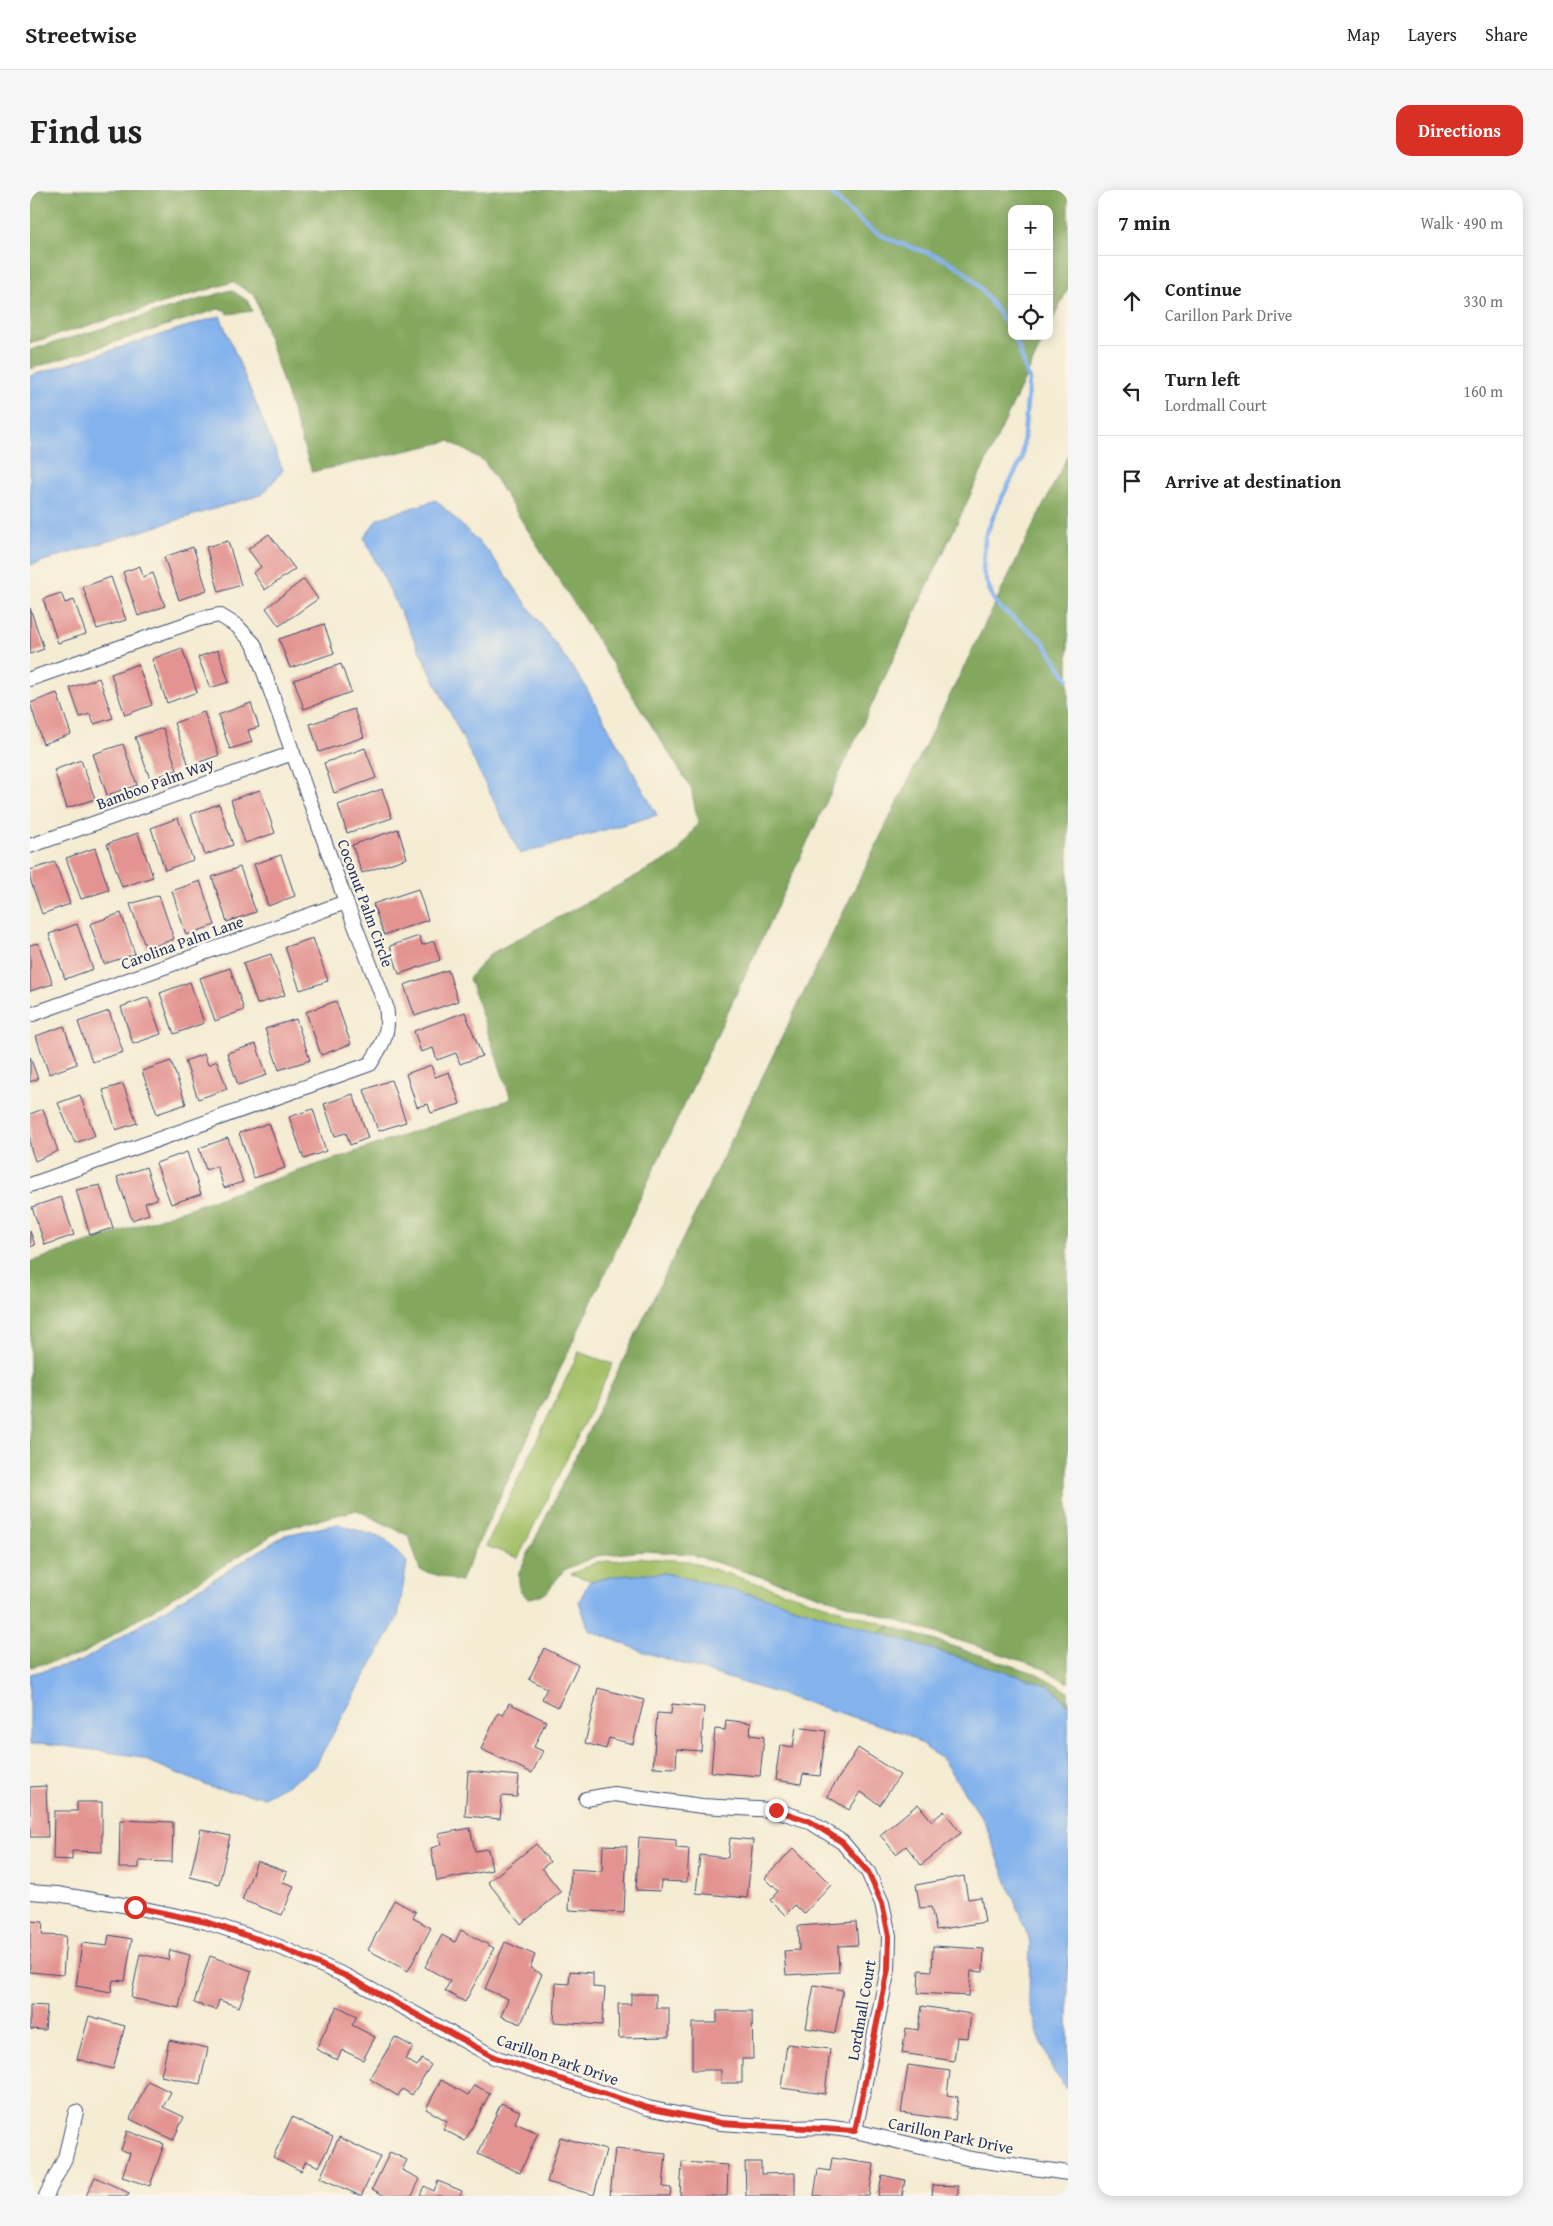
<!DOCTYPE html>
<html lang="en">
<head>
<meta charset="utf-8">
<style>
	body { margin:0; font-family:"Gentium Book Plus",serif; background:#f6f6f6; color:#222 }
	.controls { position:absolute; right:15px; top:15px; display:grid; overflow:hidden; border-radius:10px; box-shadow:0 2px 12px #0003 }
	.controls button { width:45px; height:45px; display:grid; place-items:center; padding:0; border:0; border-bottom:1px solid #e0e0e0; background:#fff; color:#222; font:25px sans-serif }
	.stop { position:absolute; width:15px; height:15px; margin:-11px; border:4px solid #d93025; border-radius:50%; background:#fff }
	.stop.end { background:#d93025; border-color:#fff; box-shadow:0 1px 5px #0008 }
	.list { margin:0; padding:0; list-style:none }
	h2 { display:flex; justify-content:space-between; align-items:center; height:65px; margin:0; padding:0 20px; font-size:21px }
	h2 small { font-size:16px; font-weight:400; color:#767676 }
	.list li { display:grid; grid-template-columns:32px 1fr auto; gap:15px; align-items:center; box-sizing:border-box; height:90px; padding:0 20px; border-top:1px solid #e0e0e0 }
	.list b { display:block; font-size:19px; white-space:nowrap }
	.list p { margin:0; font-size:16px; white-space:nowrap; color:#767676 }
	.list em { font-size:16px; font-style:normal; color:#767676 }
	.icon { flex:none; width:28px; height:28px; fill:none; stroke:currentColor; stroke-width:2; stroke-linecap:round; stroke-linejoin:round }
	.map { position:relative; flex:none; width:1038px; height:2006px; overflow:hidden; border-radius:15px }
	header { display:flex; align-items:center; gap:30px; box-sizing:border-box; height:70px; padding:0 25px; background:#fff; border-bottom:1px solid #e0e0e0 }
	header strong { font-size:24px }
	nav { display:flex; gap:28px; margin-inline-start:auto; font-size:18px }
	.intro { display:flex; align-items:center; justify-content:space-between; box-sizing:border-box; height:120px; padding:0 30px }
	h1 { margin:0; font-size:35px }
	.button { padding:12px 22px; border-radius:15px; background:#d93025; color:#fff; font-size:18px; font-weight:700 }
	main { display:flex; gap:30px; padding:0 30px }
	aside { flex:1; background:#fff; border-radius:15px; box-shadow:0 2px 12px #0003 }
	.map>svg:first-child { display:block }
	.green { fill:#a4c169; stroke:#607864 }
	.forest { fill:#83a75d; stroke:#4f6b5e }
	.water { fill:#83b2ed; stroke:#4f70a6 }
	.lines { fill:none; stroke-linecap:round; stroke-linejoin:round }
	.stream { stroke:#83b2ed; stroke-width:4.5 }
	.building { fill:#e39492 }
	.minor-casing { stroke:#3c4b70; stroke-width:16 }
	.minor { stroke:#fff; stroke-width:14 }
	.route { stroke:#d93025; stroke-width:6 }
	.labels { text-anchor:middle; stroke-width:4.5; stroke-linejoin:round; paint-order:stroke }
	.street-label { font-size:16px; fill:#1b2f5e; stroke:#fcf5e5 }
</style>
</head>
<body>
<header>
<strong>Streetwise</strong>
<nav><a>Map</a><a>Layers</a><a>Share</a></nav>
</header>
<div class="intro"><h1>Find us</h1><a class="button">Directions</a></div>
<main>
<div class="map">
<svg width="1038" height="2006" viewBox="0 0 1038 2006">
	<rect width="100%" height="100%" fill="#fcf5e5"/>
	<filter id="ink" filterUnits="userSpaceOnUse"><feTurbulence type="fractalNoise" baseFrequency=".02" numOctaves="2"/><feDisplacementMap in="SourceGraphic" scale="10" xChannelSelector="R" yChannelSelector="G"/><feConvolveMatrix kernelMatrix="1 2 1 2 8 2 1 2 1" color-interpolation-filters="sRGB"/></filter>
	<filter id="wash" filterUnits="userSpaceOnUse"><feTurbulence type="fractalNoise" baseFrequency=".0096" numOctaves="4" result="noise"/><feDisplacementMap in="SourceGraphic" scale="20" xChannelSelector="R" yChannelSelector="G"/><feGaussianBlur stdDeviation="1.12" result="paint"/><feColorMatrix in="noise" values="0 0 0 0 0 0 0 0 0 0 0 0 0 0 0 0 0 1.4 0 .05"/><feComposite in="paint" operator="in"/></filter>
	<g filter="url(#wash)">
		<rect width="100%" height="100%" fill="#f4ecd3"/>
		<path class="green" d="M549 1162 583 1174 488 1368 456 1356Z
			M613 1368 658 1371 860 1436 849 1443 744 1410 635 1383 585 1386 563 1391 541 1384 567 1372Z"/>
		<path class="forest" d="M0 0H1038V98L1019 138V19H982V146H1015L430 1392 390 1380 379 1346 327 1320 252 1339 51 1465 0 1477V1072L481 909 439 788 460 764 647 664 668 633 661 598 454 271 419 251 282 282 225 106 203 92 0 153Z
			M201 100 218 111 222 121 198 124 195 120 188 119 0 179V160Z
			M1038 265V1493L1011 1477 660 1364 614 1361 566 1366 534 1380 516 1403 498 1409 489 1399V1382Z
			M860 1436 1008 1484 1038 1501V1515L1020 1496 849 1443Z"/>
		<path class="water" d="M190 126 253 280 233 304 0 375V186Z
			M406 310 459 362 554 494 627 625 490 664 334 348 347 329Z
			M308 1334 355 1349 377 1372 368 1427 285 1576 269 1588 234 1607 183 1598 106 1566 13 1553 0 1555V1484L52 1471 255 1345Z
			M635 1383 744 1410 1020 1496 1038 1515V1900L1024 1882 1009 1847 999 1810 1000 1752 954 1631 912 1569 875 1543 614 1462 559 1440 549 1412 559 1392 585 1386Z"/>
		<g class="lines">
			<path class="stream" d="M797 0C815 16 834 38 857 48 880 59 910 63 931 79 949 92 969 124 982 142
				M985 146 999 190 992 269 969 313 955 347 953 381 962 406 969 417 1013 451 1038 489"/>
		</g>
		<g id="blocks">
			<path class="building" d="M239 344 265 379 235 400 223 383 231 377 218 359Z
				M198 351 211 395 189 402 176 357Z
				M163 357 177 400 149 410 134 367Z
				M110 376 113 387 123 383 135 416 108 426 93 382Z
				M81 387 96 430 67 439 53 397Z
				M274 389 288 409 249 436 236 418Z
				M31 403 35 413 44 410 56 444 28 453 13 409Z
				M0 418 14 459 0 464Z
				M294 434 304 463 260 478 249 449Z
				M152 458 167 502 137 513 122 469Z
				M188 460 199 492 180 498 168 467Z
				M108 474 122 515 95 525 81 484Z
				M311 474 321 502 274 519 264 490Z
				M69 488 83 528 64 534 60 524 50 527 40 498Z
				M27 503 41 544 13 554 0 513Z
				M221 513 229 537 218 540 222 552 200 559 188 525Z
				M324 519 334 547 289 562 280 534Z
				M174 522 189 565 159 576 144 533Z
				M133 538 147 580 120 589 105 547Z
				M93 554 107 595 77 605 63 564Z
				M335 558 346 588 304 603 294 573Z
				M51 570 65 609 37 618 24 580Z
				M352 599 362 628 317 643 308 615Z
				M230 600 245 643 215 653 201 610Z
				M189 614 203 655 175 665 161 624Z
				M148 628 163 670 135 680 121 638Z
				M368 639 377 668 332 683 322 655Z
				M108 643 123 687 92 697 77 654Z
				M65 658 79 700 51 709 36 668Z
				M251 665 265 706 238 716 224 674Z
				M25 672 40 714 12 724 0 689V680Z
				M210 677 226 722 197 732 182 687Z
				M170 691 185 735 156 745 142 701Z
				M388 699 398 730 354 745 343 714Z
				M129 705 144 749 116 759 100 714Z
				M91 723 105 764 74 774 60 734Z
				M47 734 63 779 35 789 19 744Z
				M389 746 392 755 404 751 410 770 369 784 360 756Z
				M283 748 298 791 270 800 255 757Z
				M8 753 23 794 0 801V755Z
				M241 764 255 805 227 814 213 773Z
				M200 778 214 820 185 831 170 788Z
				M418 780 428 811 385 826 374 795Z
				M160 792 174 833 144 844 130 803Z
				M118 807 131 844 103 854 91 817Z
				M306 811 321 854 291 865 276 822Z
				M79 821 93 862 62 872 48 832Z
				M435 822 452 866 430 874 426 863 407 870 403 858 391 862 384 841Z
				M266 829 280 870 249 880 235 839Z
				M34 836 47 874 19 884 6 846Z
				M226 854 237 885 208 895 197 863Z
				M174 864 178 875 187 871 197 899 168 909 155 871Z
				M0 867 8 889 0 892Z
				M141 871 156 914 127 924 112 881Z
				M401 875 405 887 419 882 430 914 401 923 398 914 387 917 376 884Z
				M361 890 376 932 348 941 334 900Z
				M93 894 107 933 86 940 73 900Z
				M323 904 338 948 320 955 316 943 305 946 294 914Z
				M50 905 65 946 45 953 28 913Z
				M13 919 28 961 5 971 0 956V924Z
				M283 919 296 961 274 969 259 927Z
				M239 933 255 978 224 988 209 943Z
				M198 948 213 992 194 998 187 976 176 980 169 958Z
				M157 962 171 1004 141 1014 126 973Z
				M116 977 127 1009 115 1013 119 1024 102 1030 87 987Z
				M70 995 83 1038 60 1045 46 1000Z
				M31 1007 44 1045 15 1055 2 1017Z
				M0 1041 5 1055 0 1057Z
				M514 1458 548 1475 528 1517 512 1509 517 1498 499 1489Z
				M568 1498 614 1510 603 1554 579 1548 576 1559 555 1553Z
				M479 1513 516 1531 504 1557 513 1561 502 1583 451 1559 468 1523 473 1525Z
				M642 1514 674 1517 671 1561 647 1559 646 1578 623 1577 627 1523 641 1524Z
				M696 1530 721 1533 720 1545 734 1547 730 1586 681 1582 685 1539 695 1540Z
				M766 1537 796 1541 790 1586 773 1584 771 1594 745 1590 750 1555 763 1557Z
				M828 1558 870 1585 850 1615 831 1602 819 1620 797 1606Z
				M438 1581 489 1586 487 1607 472 1606 470 1629 435 1626Z
				M16 1596 18 1647H0V1597Z
				M47 1612H72V1662L42 1661V1670L23 1669 24 1621H47Z
				M888 1614 902 1631 914 1621 931 1643 891 1675 876 1656 866 1664 850 1645Z
				M90 1630 143 1632 142 1672 109 1671V1678H89Z
				M440 1638 445 1661 458 1659 462 1680 407 1691 401 1658 411 1655 409 1644Z
				M171 1639 200 1646 189 1694 160 1687Z
				M609 1647 646 1650V1658L659 1659 657 1692 631 1691 630 1701 606 1700Z
				M700 1648 723 1650 717 1708 666 1703 670 1665 698 1668Z
				M506 1654 520 1672 512 1678 531 1702 491 1734 458 1692Z
				M573 1655 597 1656 594 1723 539 1720 541 1679 572 1681Z
				M764 1658 801 1695 774 1724 765 1715 755 1725 740 1710 748 1701 735 1688Z
				M227 1671 257 1682 253 1692 264 1696 252 1725 212 1710Z
				M934 1686 938 1709 951 1707 955 1732 906 1740 901 1717 890 1718 886 1695Z
				M364 1710 386 1722 383 1728 401 1738 378 1781 338 1760Z
				M0 1731 13 1732 12 1745 36 1746 33 1785 0 1782Z
				M826 1732 828 1755 808 1756 809 1782 756 1785 754 1761 769 1760 768 1736Z
				M431 1740 464 1758 435 1812 415 1801 420 1791 395 1777 412 1745 425 1752Z
				M79 1745 102 1749 95 1791 83 1790 81 1802 46 1796 52 1753 77 1756Z
				M475 1752 505 1765 500 1778 512 1784 491 1834 471 1826 478 1809 455 1799Z
				M903 1756 954 1759 953 1782 941 1781 939 1806 888 1803 889 1780 902 1781Z
				M140 1760 160 1765 149 1818 101 1808 110 1764 138 1770Z
				M180 1766 222 1781 209 1817 189 1810 186 1820 164 1813Z
				M540 1781 563 1783V1797L575 1798 572 1835 524 1832 526 1793 539 1794Z
				M784 1795 813 1800 805 1843 776 1838Z
				M601 1804H626V1818H639V1847L589 1848 588 1814H601Z
				M0 1815 17 1816 15 1840 0 1839Z
				M307 1816 327 1826 322 1835 345 1847 333 1870 312 1860 307 1870 286 1859Z
				M892 1816 941 1824 938 1848 927 1847 924 1871 872 1863 876 1838 888 1840Z
				M687 1821H722L723 1869H712V1893H691V1880H662V1833H687Z
				M59 1826 95 1836 83 1879 47 1869Z
				M365 1847 383 1857 375 1869 387 1876 392 1869 401 1875 382 1905 372 1899 368 1906 340 1889Z
				M139 1850 178 1858 170 1894 131 1886Z
				M757 1854 800 1859 795 1904 751 1898Z
				M878 1875 920 1881 917 1905 928 1907 925 1930 871 1923Z
				M411 1890 438 1905 444 1895 460 1903 435 1951 413 1939 417 1931 396 1919Z
				M118 1891 141 1902 133 1917 154 1927 143 1950 100 1929Z
				M471 1913 490 1921 485 1933 508 1943 490 1983 448 1964Z
				M262 1927 303 1947 289 1977 276 1971 271 1981 243 1967Z
				M97 1941 134 1954 120 1996 92 1987 100 1963 91 1960Z
				M309 1947 350 1967 331 2006 290 1988Z
				M530 1947 576 1960 564 2005 517 1992Z
				M585 1959 636 1964 633 1997 641 1998 640 2006H580Z
				M360 1962 377 1970 372 1980 390 1989 382 2006H355L342 1999Z
				M802 1968 844 1974 839 2006H784L788 1979 800 1981Z
				M652 1972 698 1975 697 2006H650Z
				M715 1972H731V1984L765 1983V2006H716Z
				M852 1985 875 1990 872 2006H848Z
				M65 1987 99 2003 98 2006H56Z
				M408 1991 432 2001 430 2006H390L394 1996 404 2001Z
				M903 1995 928 1996V2006H902Z"/>
		</g>
	</g>
	<g filter="url(#ink)">
		<use href="#blocks" fill-opacity="0" stroke="#3c4b70" stroke-width="1"/>
		<g class="lines">
			<defs>
				<path id="minor" d="M0 489 170 429 189 425 207 436 224 454 316 712 356 816C360 842 354 853 340 874L0 995
					M0 656 263 563
					M0 825 316 712
					M556 1609 584 1604 672 1616 745 1620 779 1631 812 1652 838 1682 852 1713 859 1746 858 1779 825 1941
					M0 1702 27 1704 105 1717 176 1732 245 1755 316 1786 464 1867 618 1918 691 1933 763 1938 795 1937 825 1941 941 1969 1038 1983
					M16 2006 35 1968 46 1922"/>
			</defs>
			<use href="#minor" class="minor-casing"/>
			<use href="#minor" class="minor"/>
		</g>
	</g>
	<g class="lines" filter="url(#ink)">
		<path class="route" d="M105 1717 176 1732 245 1755 316 1786 464 1867 618 1918 691 1933 825 1941 858 1779 859 1746 852 1713 838 1682 812 1652 779 1631 746 1620"/>
	</g>
	<g class="labels">
		<g class="street-label">
			<text transform="translate(125 593) rotate(-20)" y="6">Bamboo Palm Way</text>
			<text transform="translate(336 713) rotate(70)" y="6">Coconut Palm Circle</text>
			<text transform="translate(152 752) rotate(-20)" y="6">Carolina Palm Lane</text>
			<text transform="translate(831 1820) rotate(-80)" y="6">Lordmall Court</text>
			<text transform="translate(528 1869) rotate(19)" y="6">Carillon Park Drive</text>
			<text transform="translate(921 1945) rotate(12)" y="6">Carillon Park Drive</text>
		</g>
	</g>
</svg>
<div class="controls">
<button>+</button>
<button>−</button>
<button><svg class="icon" aria-label="locate" viewBox="0 0 24 24"><circle cx="12" cy="12" r="6"/><path d="M12 2v4M12 18v4M2 12h4M18 12h4"/></svg></button>
</div>
<div class="stop" style="left:105px;top:1717px"></div>
<div class="stop end" style="left:746px;top:1620px"></div>
</div>
<aside>
<h2>7 min<small>Walk · 490 m</small></h2>
<ul class="list">
<li><svg class="icon" aria-label="ahead" viewBox="0 0 24 24"><path d="M12 20V5M6 11l6-6 6 6"/></svg><div><b>Continue</b><p>Carillon Park Drive</p></div><em>330 m</em></li>
<li><svg class="icon" aria-label="left" viewBox="0 0 24 24"><path d="M17 20v-9H6M10 6l-5 5 5 5"/></svg><div><b>Turn left</b><p>Lordmall Court</p></div><em>160 m</em></li>
<li><svg class="icon" aria-label="arrive" viewBox="0 0 24 24"><path d="M6 21V4h12l-3 4 3 4H6"/></svg><div><b>Arrive at destination</b></div></li>
</ul>
</aside>
</main>
</body>
</html>
